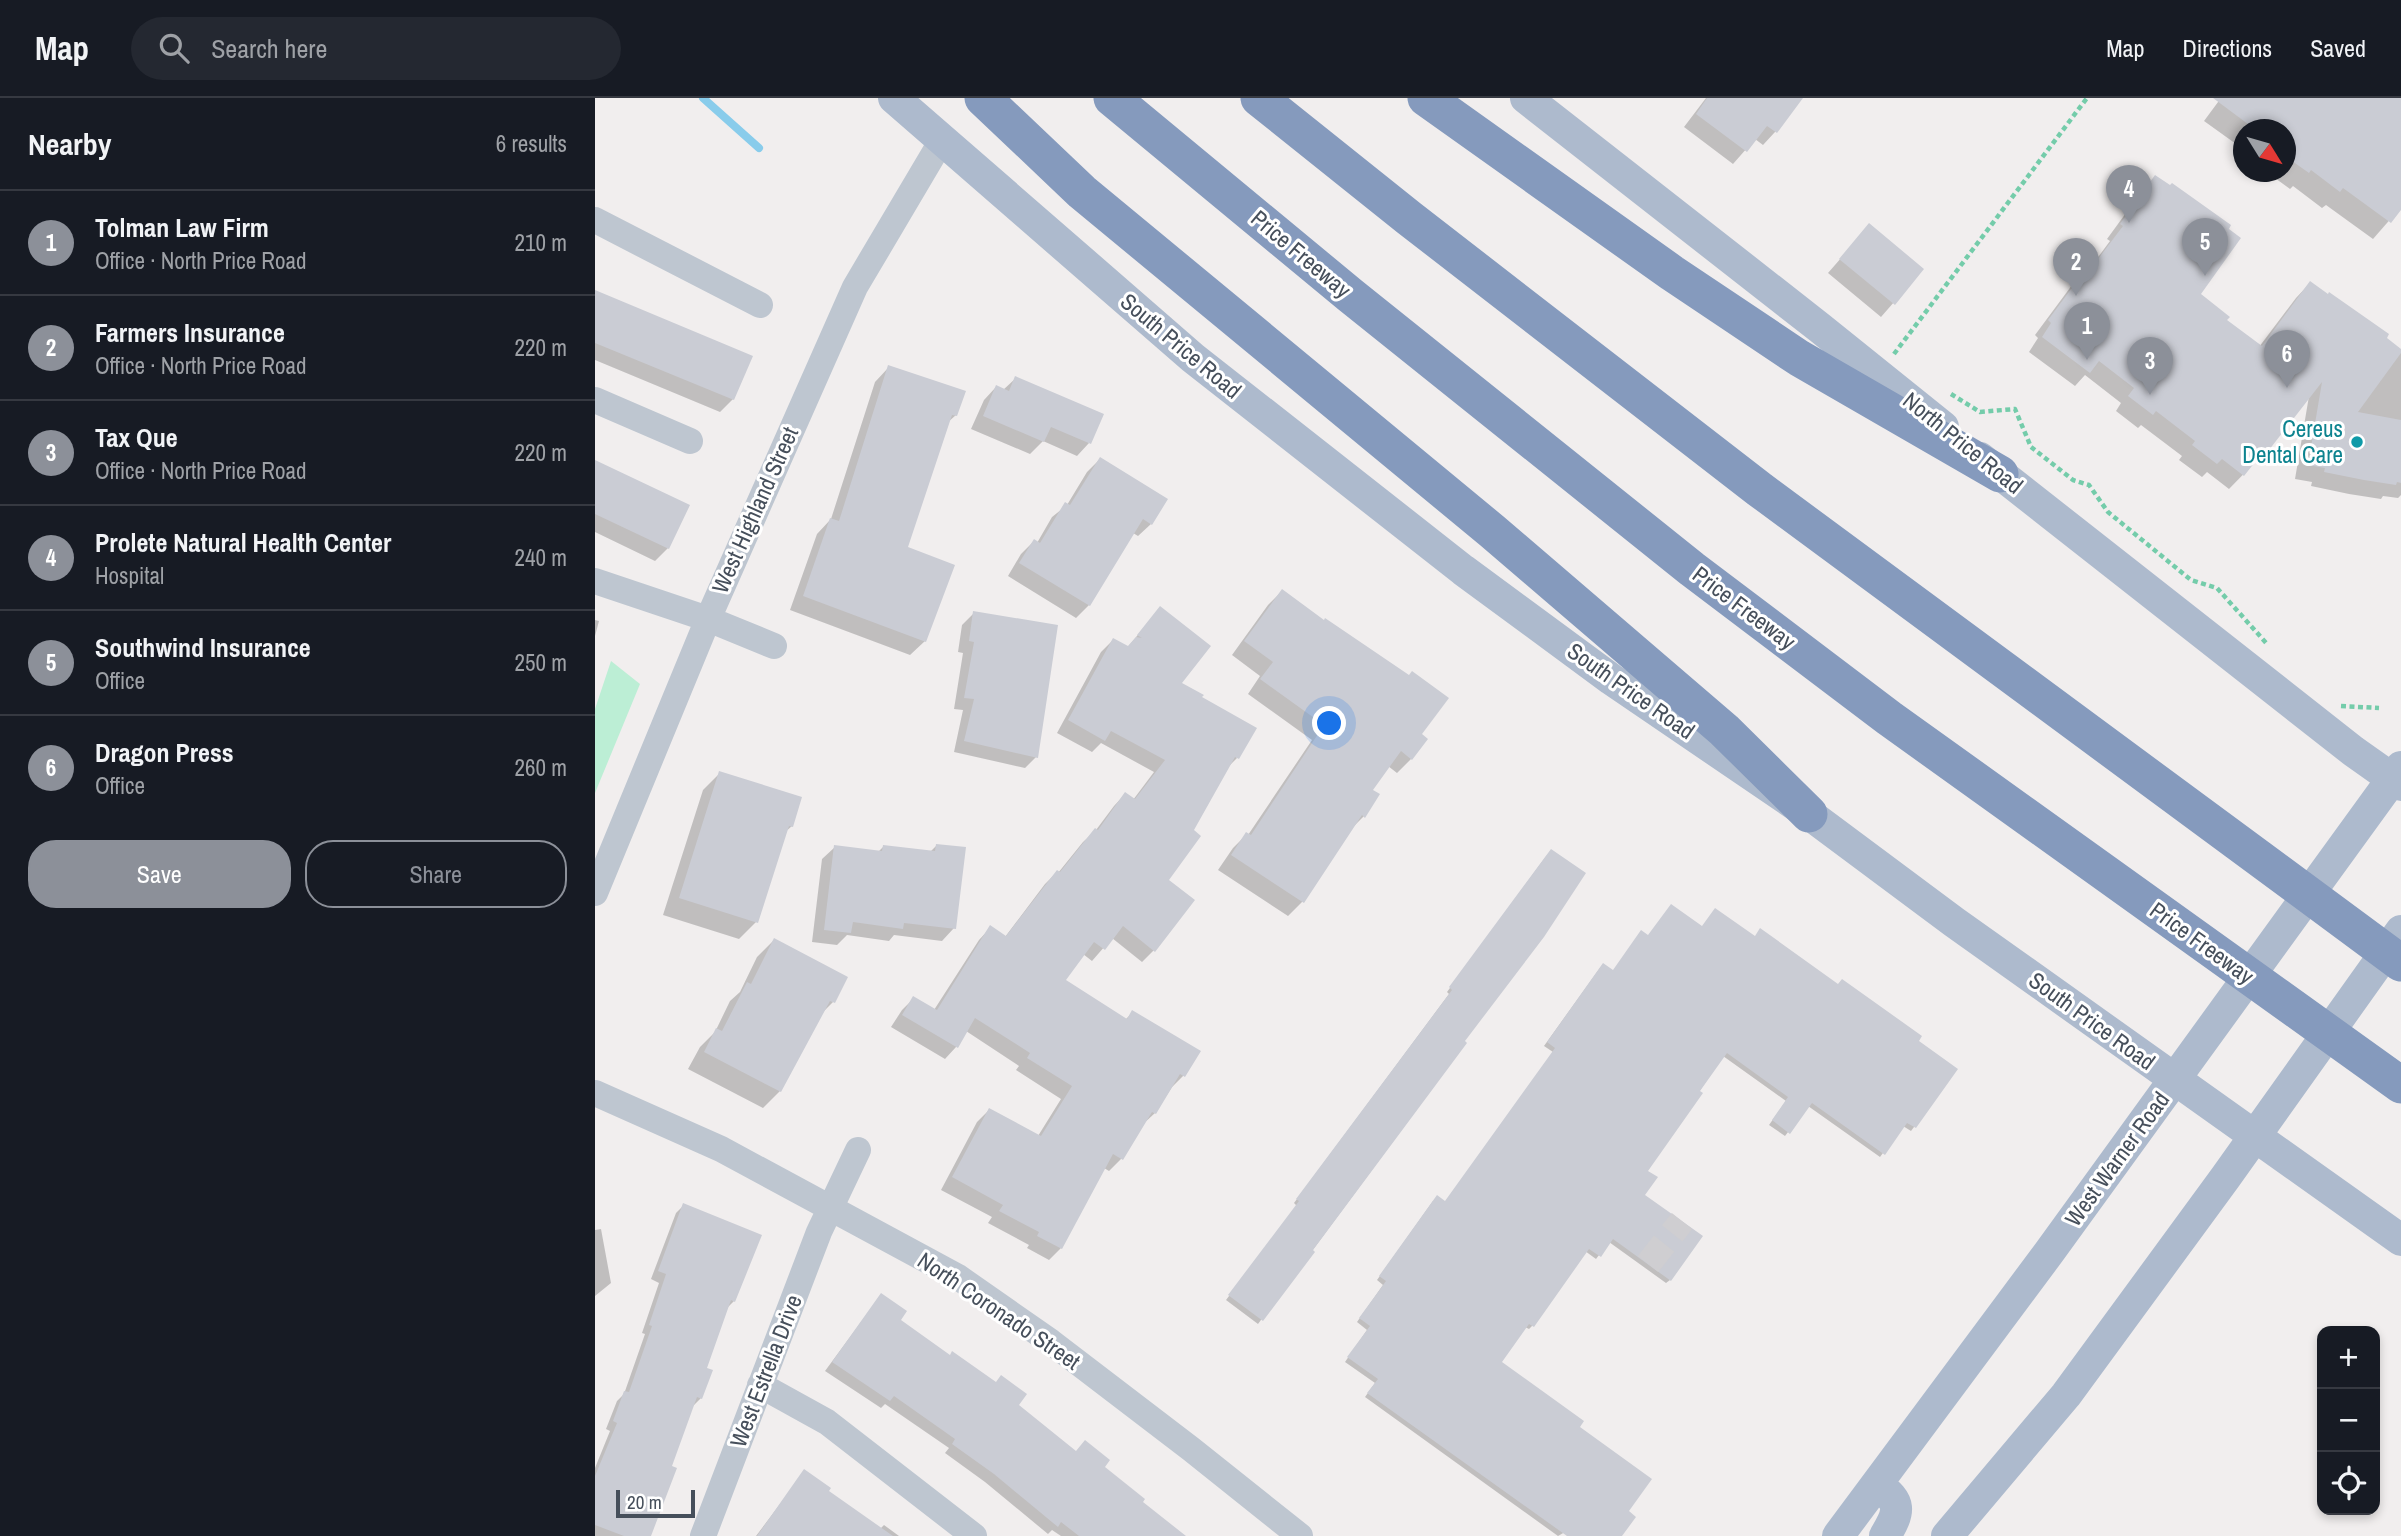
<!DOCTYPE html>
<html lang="en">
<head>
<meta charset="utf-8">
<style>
	body { margin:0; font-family:"Archivo Narrow",sans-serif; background:#242831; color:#f1f3f6 }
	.controls { position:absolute; right:21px; bottom:21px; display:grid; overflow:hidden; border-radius:14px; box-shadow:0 4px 10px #0003 }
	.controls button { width:63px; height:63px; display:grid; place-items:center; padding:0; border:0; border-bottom:2px solid #363941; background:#171b24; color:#f1f3f6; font:35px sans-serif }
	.compass { position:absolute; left:1638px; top:21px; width:63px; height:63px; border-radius:50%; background:#171b24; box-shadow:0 4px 10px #0003; rotate:127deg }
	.scale { position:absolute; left:21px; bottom:18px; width:79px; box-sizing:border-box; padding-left:7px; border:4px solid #464f5b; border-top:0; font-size:19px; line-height:24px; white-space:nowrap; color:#464f5b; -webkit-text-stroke:5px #fff; paint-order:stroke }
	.you { position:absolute; left:735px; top:626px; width:24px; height:24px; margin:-18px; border:5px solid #fff; border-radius:50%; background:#1a73e8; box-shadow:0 0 0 10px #1a73e833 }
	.badge { display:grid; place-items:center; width:46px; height:46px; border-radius:50%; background:#8c9099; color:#fff; font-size:23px; font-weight:700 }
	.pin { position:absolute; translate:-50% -58px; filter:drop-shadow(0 2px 4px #0008) }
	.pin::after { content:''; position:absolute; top:37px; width:24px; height:21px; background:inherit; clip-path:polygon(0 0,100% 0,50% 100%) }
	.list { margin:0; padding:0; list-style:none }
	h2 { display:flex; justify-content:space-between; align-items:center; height:91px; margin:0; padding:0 28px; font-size:30px }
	h2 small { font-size:23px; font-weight:400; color:#9ea1a6 }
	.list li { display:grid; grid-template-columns:46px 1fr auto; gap:21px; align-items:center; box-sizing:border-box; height:105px; padding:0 28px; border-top:2px solid #363941 }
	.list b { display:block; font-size:26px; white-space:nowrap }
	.list p { margin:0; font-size:23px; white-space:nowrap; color:#9ea1a6 }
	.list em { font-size:23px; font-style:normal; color:#9ea1a6 }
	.actions { display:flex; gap:14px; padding:21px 28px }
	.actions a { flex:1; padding:16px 0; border:2px solid #8c9099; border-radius:28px; text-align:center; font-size:24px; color:#8c9099 }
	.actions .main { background:#8c9099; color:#fff }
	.icon { flex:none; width:38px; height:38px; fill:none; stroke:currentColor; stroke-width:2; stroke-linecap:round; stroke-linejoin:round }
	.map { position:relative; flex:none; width:1806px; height:1438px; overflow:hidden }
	header { display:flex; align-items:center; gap:42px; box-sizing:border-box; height:98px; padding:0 35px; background:#171b24; border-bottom:2px solid #363941 }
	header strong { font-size:33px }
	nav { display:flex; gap:38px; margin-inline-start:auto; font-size:24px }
	.search { width:490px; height:63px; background:#242831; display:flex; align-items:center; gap:18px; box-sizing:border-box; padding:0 24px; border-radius:38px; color:#9ea1a6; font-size:26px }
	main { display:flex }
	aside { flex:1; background:#171b24 }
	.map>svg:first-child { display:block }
	.green { fill:#bceed5 }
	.shadow { fill:#0003 }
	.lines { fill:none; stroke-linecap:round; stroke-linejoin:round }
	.stream { stroke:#89cceb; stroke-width:8 }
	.building { fill:#caccd4 }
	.minor-tunnel { stroke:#cfced1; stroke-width:26; stroke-dasharray:26 13; stroke-linecap:butt }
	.path { stroke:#74ccaa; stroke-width:4.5; stroke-dasharray:5 3.5; stroke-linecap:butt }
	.minor { stroke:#bec6d0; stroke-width:26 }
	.major { stroke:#adbacd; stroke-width:32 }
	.highway { stroke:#859abd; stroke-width:37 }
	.culture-dot { fill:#0f9aa8; stroke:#fff; stroke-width:2.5 }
	.labels { text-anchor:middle; stroke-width:6; stroke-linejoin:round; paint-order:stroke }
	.street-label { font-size:23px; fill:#464f5b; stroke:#fff }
	.culture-label { font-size:23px; fill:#0d838f; stroke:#fff; text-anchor:end }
</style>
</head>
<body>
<header>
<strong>Map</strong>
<div class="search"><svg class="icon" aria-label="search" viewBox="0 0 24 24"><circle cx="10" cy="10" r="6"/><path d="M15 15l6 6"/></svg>Search here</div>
<nav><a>Map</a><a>Directions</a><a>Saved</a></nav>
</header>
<main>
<aside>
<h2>Nearby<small>6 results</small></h2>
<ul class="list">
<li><span class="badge">1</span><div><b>Tolman Law Firm</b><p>Office · North Price Road</p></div><em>210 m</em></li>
<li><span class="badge">2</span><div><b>Farmers Insurance</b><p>Office · North Price Road</p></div><em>220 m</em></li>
<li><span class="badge">3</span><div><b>Tax Que</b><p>Office · North Price Road</p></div><em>220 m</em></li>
<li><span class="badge">4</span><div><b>Prolete Natural Health Center</b><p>Hospital</p></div><em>240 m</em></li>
<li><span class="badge">5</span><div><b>Southwind Insurance</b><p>Office</p></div><em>250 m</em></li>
<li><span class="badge">6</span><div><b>Dragon Press</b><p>Office</p></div><em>260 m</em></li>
</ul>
<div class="actions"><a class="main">Save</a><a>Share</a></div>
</aside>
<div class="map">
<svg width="1806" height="1438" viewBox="0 0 1806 1438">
	<rect width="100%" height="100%" fill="#f1eeee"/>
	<path class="green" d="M16 563 45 586 0 695V611Z"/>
	<path class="shadow" d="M1111 0H1206L1180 34 1168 47 1160 41 1138 66 1089 29Z
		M1626 0H1806V109L1778 141 1731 107 1727 110 1698 88 1695 91 1673 75 1690 74V32H1648V51L1609 23Z
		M1561 79 1603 196 1630 222 1664 249 1701 200 1715 185 1806 253V397L1803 400 1788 398 1786 401 1754 396 1716 388 1717 384 1700 381 1714 298 1673 351 1634 391 1612 374 1607 379 1584 362 1587 358 1546 327 1543 330 1521 313 1526 305 1490 277 1480 288 1434 254 1443 240 1440 237 1483 179 1498 166 1515 143 1512 141 1547 93Z
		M1274 128 1327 172 1286 219 1233 175Z
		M0 200 138 301 125 314 0 262Z
		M294 269 361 317 352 325 311 450 330 543 315 557 195 512 222 436 236 421 280 284Z
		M421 280 494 345 482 358 448 343 435 356 376 331 389 302 401 289 408 292Z
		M505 361 556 426 543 438 538 435 494 507 481 520 413 478 426 456 439 443 442 445 457 419 472 407 492 374Z
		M0 364 73 450 60 463 0 434Z
		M687 493 825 637 816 661 802 675 793 668 776 692 769 718 754 733 707 804 693 818 623 772 638 750 652 736 653 737 717 642 653 596 665 578 637 557 673 507Z
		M565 510 585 585 605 600 642 660 631 671 571 782 559 852 547 864 517 840 497 863 488 856 468 883 530 922 538 914 589 977 577 989 560 1015 547 1027 526 1061 514 1073 509 1070 466 1150 454 1162 432 1150 434 1147 393 1125 397 1119 346 1092 382 1024 394 1012 443 1038 466 1001 421 972 424 968 371 933 361 949 350 961 296 929 307 912 319 900 339 912 384 842 395 830 410 839 450 786 462 774 463 775 488 744 501 732 519 708 530 696 538 702 559 674 506 645 497 654 462 635 506 554 518 542 532 550Z
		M379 515 441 659 430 670 359 654 368 612 359 611 368 555 363 554 367 527Z
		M0 522 4 523 0 538Z
		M125 675 197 728 189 735 161 824 144 841 68 817 108 692Z
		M342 747 359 830 347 843 299 837 294 843 252 837 242 847 217 844 227 761 240 749 283 754 289 748 335 754Z
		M952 757 868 944 870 946 663 1226 631 1202 702 1108 699 1105 854 896 852 894Z
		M1106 830 1159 839 1321 943 1361 971 1319 1029 1316 1033 1308 1028 1285 1059 1213 1008 1190 1038 1174 1027 1191 1003 1128 958 1051 1073 1048 1097 1075 1182 1071 1185 1014 1144 1001 1161 990 1153 937 1228 934 1231 930 1229 905 1264 982 1330 1031 1413 1025 1438H975L970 1434 963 1438 770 1299 780 1285 750 1264 772 1232 762 1224 788 1187 782 1182 838 1103 850 1105 958 954 949 948 1005 870 1017 874 1053 839Z
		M179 842 238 904 226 916 185 993 168 1010 93 971 105 949 120 934 135 903 145 894 162 859Z
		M89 1107 139 1203 132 1210 110 1271 106 1300 97 1309 75 1369 54 1438H0V1370L15 1333 11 1331 22 1303 29 1296 50 1236 47 1235 64 1185 56 1181 81 1115Z
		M6 1131 16 1185 0 1198V1132Z
		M286 1197 303 1222 421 1308 480 1354 508 1369 546 1404 589 1438H466L457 1432 453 1436 390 1384 350 1355 354 1350 290 1306 286 1310 230 1273Z
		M210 1373 231 1394 285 1431 289 1427 304 1438H161Z"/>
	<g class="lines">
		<path class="stream" d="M108 0 164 50"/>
	</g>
	<path class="building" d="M1112 0H1208L1182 35 1172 28 1152 54 1101 16Z
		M1618 0H1806V112L1796 125 1748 90 1745 94 1716 72 1714 75 1690 58V32H1661Z
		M1560 77 1575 87 1577 85 1636 127 1634 131 1646 140 1606 196 1635 219 1632 222 1667 248 1715 183 1733 196 1734 194 1794 236 1792 240 1806 251V255L1763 314 1806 322V385L1802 384 1801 387 1769 382 1729 374 1730 370 1713 367 1727 284 1674 352 1671 350 1649 378 1627 361 1622 366 1597 347 1600 343 1561 313 1558 317 1533 298 1539 290 1504 263 1495 275 1447 239 1456 225 1453 222 1497 163 1500 165 1528 128 1525 126Z
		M1274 125 1329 171 1300 207 1244 161Z
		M0 192 158 258 139 302 0 245Z
		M293 267 371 293 362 318 357 317 313 449 360 467 331 544 208 498 235 420 244 423Z
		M420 278 509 316 496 346 456 329 449 344 388 318 401 287 414 293Z
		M505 359 573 401 557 427 548 421 495 508 424 465 439 441 445 445 470 404 475 407Z
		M0 362 95 407 74 451 0 416Z
		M687 491 729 522 730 520 814 577 817 573 854 600 827 636 833 641 817 662 806 653 778 692 785 696 770 720 767 717 709 805 636 757 651 734 656 737 729 627 665 581 678 564 649 543Z
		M565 508 616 548 587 585 609 597 607 599 662 630 644 661 640 659 599 732 606 738 574 782 600 802 560 854 528 828 510 852 499 844 471 882 532 921 537 912 606 953 590 979 585 976 561 1016 557 1014 528 1062 518 1056 467 1151 442 1138 444 1134 404 1113 408 1107 357 1079 394 1010 446 1038 477 988 432 960 435 955 380 920 363 950 307 917 318 898 342 912 395 827 411 838 462 772 465 774 500 730 503 732 530 694 540 701 570 662 516 633 510 643 473 622 518 540 533 548 541 539 547 540 542 537Z
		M378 513 463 527 443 660 369 643 379 601 369 600 379 544 374 543Z
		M124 673 207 699 198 729 194 728 163 825 84 800Z
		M341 746 371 749 361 831 309 825 308 831 258 824 256 835 229 832 239 747 287 753 288 747 340 753Z
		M956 751 991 775 949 839 870 943 872 945 718 1152 720 1154 668 1223 633 1197 704 1103 701 1101 857 892 854 889Z
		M1076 806 1107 828 1120 810 1160 838 1165 830 1243 886 1247 881 1327 938 1324 943 1363 971 1321 1030 1312 1025 1290 1057 1217 1005 1195 1036 1177 1022 1193 999 1132 955 1105 993 1108 995 1053 1073 1063 1079 1050 1097 1108 1138 1076 1183 1018 1141 1006 1159 994 1151 939 1229 934 1226 907 1264 989 1323 985 1329 1057 1381 1034 1413 1041 1419 1027 1438H972L772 1295 783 1281 752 1259 775 1228 764 1220 791 1183 784 1178 842 1097 850 1103 960 950 952 944 1008 865 1018 872 1046 832 1053 837Z
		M179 840 253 879 240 905 235 903 186 994 109 954 121 930 127 933 152 884 156 886Z
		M88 1105 167 1137 140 1204 136 1202 112 1270 118 1272 107 1301 102 1299 77 1368 82 1370 56 1438H29L0 1427V1378L22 1325 18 1323 29 1293 34 1294 57 1228 54 1227 71 1176 63 1173Z
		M286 1195 312 1213 306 1222 355 1257 357 1253 401 1284 406 1277 432 1296 424 1307 481 1353 490 1342 515 1362 510 1369 550 1401 548 1404 591 1438H484L466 1424 463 1429 399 1376 357 1346 360 1341 299 1298 295 1303 237 1264Z
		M209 1371 236 1390 234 1393 298 1438H162Z"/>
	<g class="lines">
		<path class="minor-tunnel" d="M1053 1166 1087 1123"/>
		<path class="path" d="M1299 256 1492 0
			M1356 296 1385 314 1420 311 1436 349 1478 382 1494 387 1513 414 1596 482 1622 490 1673 547
			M1746 608 1784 610"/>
		<path class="minor" d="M0 122 165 207
			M0 302 95 343
			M0 483 113 521 179 548
			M0 795 113 521 260 189 347 42
			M0 995 126 1051 363 1179 456 1244 596 1351 705 1438
			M165 1287 232 1324 379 1438
			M108 1438 224 1134 263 1052"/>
		<path class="major" d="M299 0 598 260 868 472 1016 581 1214 716 1359 824 1806 1142
			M931 0 1225 230 1348 329
			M1385 360 1758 653 1806 687
			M1282 1387C1307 1404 1305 1413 1290 1438
			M1243 1438 1455 1153 1806 669
			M1352 1438 1471 1297 1630 1080 1806 833"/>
		<path class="highway" d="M388 0 487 94 897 433 1129 632 1214 716
			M517 0 755 197 1097 471 1294 620 1806 987
			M664 0 814 120 1164 391 1806 865
			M831 0 1077 175 1204 260 1405 376"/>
	</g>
	<circle class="culture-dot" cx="1762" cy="344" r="7"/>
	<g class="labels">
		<g class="street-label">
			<text transform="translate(706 156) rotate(40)" y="8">Price Freeway</text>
			<text transform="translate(586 248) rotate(40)" y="8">South Price Road</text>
			<text transform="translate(1368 345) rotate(39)" y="8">North Price Road</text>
			<text transform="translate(160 412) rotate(-66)" y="8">West Highland Street</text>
			<text transform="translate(1149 510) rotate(37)" y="8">Price Freeway</text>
			<text transform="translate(1036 593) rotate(35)" y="8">South Price Road</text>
			<text transform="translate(1607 845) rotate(36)" y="8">Price Freeway</text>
			<text transform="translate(1497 923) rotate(36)" y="8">South Price Road</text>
			<text transform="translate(1522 1061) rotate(-54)" y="8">West Warner Road</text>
			<text transform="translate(404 1213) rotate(34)" y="8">North Coronado Street</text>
			<text transform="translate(171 1273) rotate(-69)" y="8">West Estrella Drive</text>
		</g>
		<g class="culture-label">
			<text x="1748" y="339">Cereus<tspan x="1748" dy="26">Dental Care</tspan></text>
		</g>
	</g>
</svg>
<div class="controls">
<button>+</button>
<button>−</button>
<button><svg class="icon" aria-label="locate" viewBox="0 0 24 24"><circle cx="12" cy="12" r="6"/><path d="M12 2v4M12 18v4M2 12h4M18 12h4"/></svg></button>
</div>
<svg class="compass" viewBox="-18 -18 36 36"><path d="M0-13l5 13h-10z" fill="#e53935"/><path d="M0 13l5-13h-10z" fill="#9ea1a6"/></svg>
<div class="scale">20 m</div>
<div class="you"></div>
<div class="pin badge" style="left:1492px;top:262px">1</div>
<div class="pin badge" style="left:1481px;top:198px">2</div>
<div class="pin badge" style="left:1555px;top:297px">3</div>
<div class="pin badge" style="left:1534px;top:125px">4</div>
<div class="pin badge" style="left:1610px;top:178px">5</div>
<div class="pin badge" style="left:1692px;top:290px">6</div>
</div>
</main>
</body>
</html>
